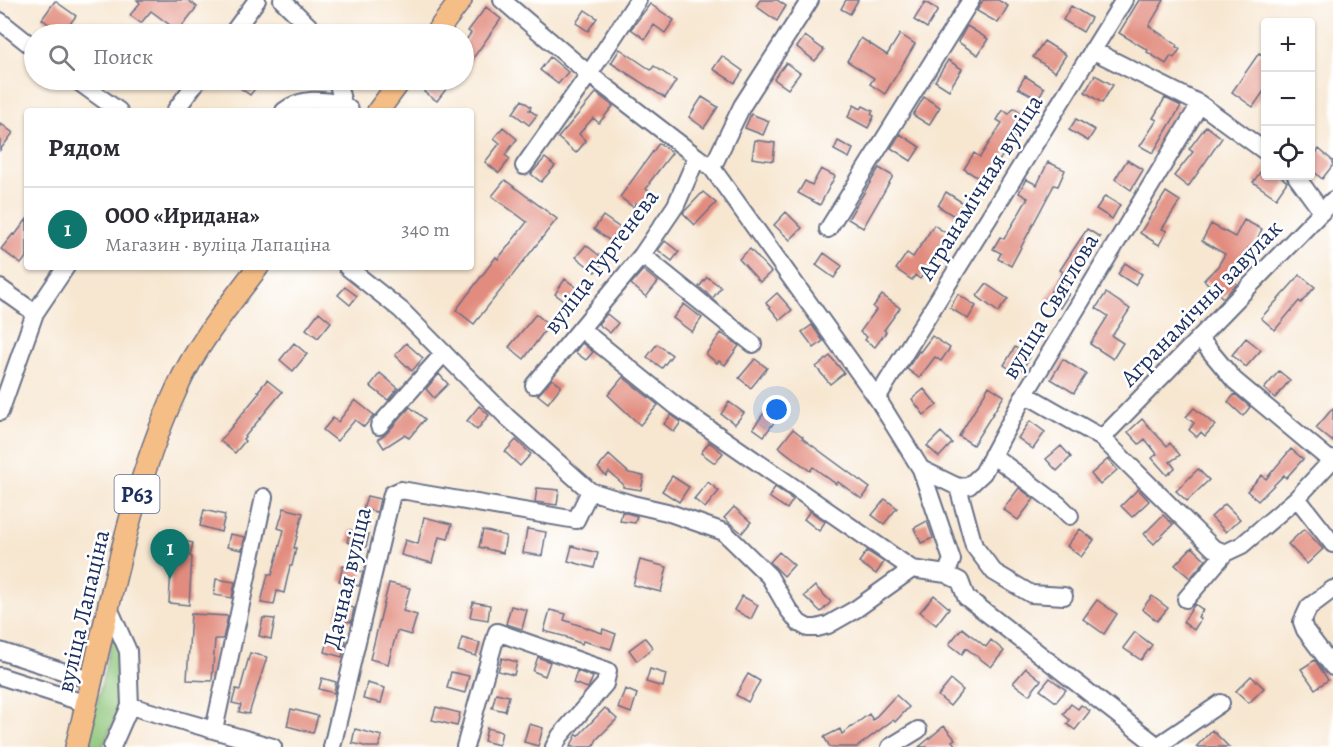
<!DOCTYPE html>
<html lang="ru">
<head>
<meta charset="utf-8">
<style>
	body { margin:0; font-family:Alegreya,serif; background:#f2f2f3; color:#2b2b33 }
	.controls { position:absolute; right:18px; top:18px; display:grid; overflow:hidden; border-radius:6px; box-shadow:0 2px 4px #0004 }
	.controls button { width:54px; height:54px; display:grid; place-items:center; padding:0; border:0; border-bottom:2px solid #e1e1e2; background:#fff; color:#2b2b33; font:30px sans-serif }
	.you { position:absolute; left:777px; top:410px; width:21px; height:21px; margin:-15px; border:4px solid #fff; border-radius:50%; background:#1a73e8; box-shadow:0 0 0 9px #1a73e833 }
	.badge { display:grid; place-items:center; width:39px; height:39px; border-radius:50%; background:#0f766e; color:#fff; font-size:20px; font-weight:700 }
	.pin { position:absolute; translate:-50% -50px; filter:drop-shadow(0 2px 3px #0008) }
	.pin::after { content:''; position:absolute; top:32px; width:21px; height:18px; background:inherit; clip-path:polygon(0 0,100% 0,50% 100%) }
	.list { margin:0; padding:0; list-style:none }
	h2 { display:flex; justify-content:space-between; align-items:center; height:78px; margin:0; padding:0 24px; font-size:26px }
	h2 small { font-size:20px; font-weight:400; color:#7c7c81 }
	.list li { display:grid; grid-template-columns:39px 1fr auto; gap:18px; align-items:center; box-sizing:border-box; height:84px; padding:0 24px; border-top:2px solid #e1e1e2 }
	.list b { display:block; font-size:22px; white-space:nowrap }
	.list p { margin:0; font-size:20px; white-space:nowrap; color:#7c7c81 }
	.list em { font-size:20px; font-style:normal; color:#7c7c81 }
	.icon { flex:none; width:33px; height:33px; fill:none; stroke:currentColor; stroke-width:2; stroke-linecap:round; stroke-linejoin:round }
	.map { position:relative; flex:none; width:1333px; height:747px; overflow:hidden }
	.search { position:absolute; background:#fff; box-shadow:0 2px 4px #0004; left:24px; top:24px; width:450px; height:66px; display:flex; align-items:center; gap:15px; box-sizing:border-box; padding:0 21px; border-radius:33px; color:#7c7c81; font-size:22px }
	.panel { position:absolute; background:#fff; box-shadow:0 2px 4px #0004; left:24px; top:108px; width:450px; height:162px; border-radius:6px }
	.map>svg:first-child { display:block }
	.green { fill:#8dc578; stroke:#547a6b; stroke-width:1.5 }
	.building { fill:#e28c7f }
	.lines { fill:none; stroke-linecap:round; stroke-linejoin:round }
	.minor-casing { stroke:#686f86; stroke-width:20 }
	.major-casing { stroke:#686f86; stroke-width:24 }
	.minor { stroke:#fff; stroke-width:16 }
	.major { stroke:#f6be87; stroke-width:21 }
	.labels { text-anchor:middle; stroke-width:5; stroke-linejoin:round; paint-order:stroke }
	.shield { fill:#fff; stroke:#5f6d8e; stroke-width:1.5 }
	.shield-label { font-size:22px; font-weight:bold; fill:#1b2f5e }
	.street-label { font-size:24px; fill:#1b2f5e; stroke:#fff }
</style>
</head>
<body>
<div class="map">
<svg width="1333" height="747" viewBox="0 0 1333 747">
	<rect width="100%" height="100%" fill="#fff"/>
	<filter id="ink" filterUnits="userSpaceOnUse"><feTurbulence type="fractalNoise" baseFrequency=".0167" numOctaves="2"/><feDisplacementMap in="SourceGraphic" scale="12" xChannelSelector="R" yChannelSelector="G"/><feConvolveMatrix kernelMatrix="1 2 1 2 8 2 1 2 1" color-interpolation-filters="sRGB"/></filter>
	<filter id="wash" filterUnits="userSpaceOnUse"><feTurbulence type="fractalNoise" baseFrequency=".008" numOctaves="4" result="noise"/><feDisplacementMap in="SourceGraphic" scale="24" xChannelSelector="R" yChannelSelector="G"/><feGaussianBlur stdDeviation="1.35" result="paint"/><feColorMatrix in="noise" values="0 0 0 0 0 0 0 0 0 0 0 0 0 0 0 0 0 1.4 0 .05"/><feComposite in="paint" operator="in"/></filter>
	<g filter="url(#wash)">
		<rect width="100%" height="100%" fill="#f7e7d1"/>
		<path class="green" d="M116 636 119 643 121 715 112 725 103 747H87L111 642Z"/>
		<g id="blocks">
			<path class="building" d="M137 0H188L197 7 178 31 151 11 141 23 130 15 140 3Z
				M760 0H777L786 6 777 21 756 6Z
				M846 0H858L850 14 841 9Z
				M983 0H998L1008 6 998 23 977 11Z
				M1139 0H1164L1149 26 1177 45 1176 47 1180 49 1174 58 1171 56 1166 64 1147 52 1148 50 1119 33Z
				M55 1 76 16 62 34 42 19Z
				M925 2 938 10 927 28 914 20Z
				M650 4 674 20 665 33 654 25 645 39 631 29Z
				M1071 6 1091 18 1083 32 1063 20Z
				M486 7 501 19 464 71V43L471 33 468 31Z
				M585 10 597 18 588 31 576 23Z
				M967 26 988 39 978 55 958 42Z
				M900 34 915 44 885 94 870 84 874 78 847 61 861 38 887 55Z
				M805 36 824 50 815 61 797 47Z
				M1044 41 1066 55 1055 72 1033 57Z
				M620 49 651 70 654 66 676 81 665 98 611 63Z
				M1259 53 1266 57V88L1253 107 1232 92Z
				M722 56 743 71 735 83 713 69Z
				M550 57 568 72 558 84 540 70Z
				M948 60 962 69 949 90 935 81Z
				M786 63 800 73 788 89 774 79Z
				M1095 75 1113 85 1102 103 1085 92Z
				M1025 76 1044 88 1038 99 1018 88Z
				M229 80H262L250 95Z
				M433 80H453L437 101 424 92Z
				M596 93 613 106 599 123 593 118 579 134 586 141 576 153 558 138Z
				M702 97 718 107 704 128 689 117Z
				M924 97 940 107 929 125 913 115Z
				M1165 98 1181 106 1153 153 1140 146 1157 120 1153 118Z
				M522 100 531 107 529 110 537 115 529 125 513 113Z
				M854 105 861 109 863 106 873 111 871 114 874 116 868 128 848 117Z
				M1014 108 1030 118 1020 134 1017 133 995 167 998 169 988 184 964 169 974 153 980 157 1002 123 997 120 1003 110 1009 114Z
				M751 114 769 121 763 135 745 128Z
				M1076 119 1095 130 1088 141 1069 130Z
				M0 123 13 133 0 150Z
				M1206 126 1222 138 1188 187 1174 176 1193 152 1189 149Z
				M503 127 517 139 505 155 510 159 499 173 485 162 500 143 494 138Z
				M900 134 920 147 911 161 891 148Z
				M755 140 775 143 773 161 752 158Z
				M838 141 853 149 849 158 834 150Z
				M659 143 672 153 649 183 650 184 646 189 654 195 644 209 636 203 633 207 620 197Z
				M1319 149 1333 161V165L1322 179 1311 169V160Z
				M545 158 555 166 541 182 531 174Z
				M1127 160 1143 170 1131 190 1115 179Z
				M1048 162 1065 170 1058 186 1054 185 1011 266 998 259 1001 253 993 249 1000 237 1004 239 1028 198 1019 193 1026 179 1037 185Z
				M1266 164V176H1280L1287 182 1276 198 1253 182Z
				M879 168 893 176 863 228 848 219Z
				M821 169 835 176 820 205 798 193 805 181 812 185Z
				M505 180 557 219 474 324 456 310 496 257 498 259 527 222 492 196Z
				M703 192 716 203 695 225 683 213Z
				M946 192 971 208 962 221 938 206Z
				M1166 192 1180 201 1162 229 1167 231 1159 245 1140 233Z
				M1105 196 1120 205 1112 219 1096 209Z
				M786 212 802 228 790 240 774 225Z
				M603 216 623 230 613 243 594 229Z
				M27 219V256L21 264 1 249 13 234 15 235Z
				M1244 220 1262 229 1252 250 1248 248 1232 279 1237 284 1223 298 1204 280 1218 266 1225 254 1202 241 1211 224 1235 237Z
				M934 225 950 236 920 279 915 275 912 280 896 269 907 253 913 257Z
				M1087 229 1100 237 1066 293 1069 294 1060 308 1046 299 1063 272 1060 270Z
				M665 241 679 252 672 261 658 250Z
				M586 245 605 260 595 272 576 257Z
				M750 249 771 272 760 282 739 259Z
				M824 253 842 266 834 278 816 265Z
				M1125 263 1142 274 1135 285 1118 274Z
				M643 270 658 282 646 297 631 284Z
				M1300 275 1315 287 1301 303 1299 301 1275 330 1261 318Z
				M707 277 721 287 713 298 699 287Z
				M565 279 576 287 574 290 578 293 570 305 555 294Z
				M986 284 1008 299 998 312 977 296Z
				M345 287 357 296 350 305 338 295Z
				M777 293 792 310 780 320 766 303Z
				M1106 293 1130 309 1112 336 1123 343 1113 359 1090 344 1108 316 1096 308Z
				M958 294 976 306 968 319 950 308Z
				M882 295 900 308 884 330 886 332 875 347 865 340 867 337 860 332 876 310 873 307Z
				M684 304 702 318 692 332 673 318Z
				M319 312 331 322 318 338 306 329Z
				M536 314 549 325 524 359 509 347Z
				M607 314 618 323 610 333 598 324Z
				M812 325 823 341 814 348 802 332Z
				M721 333 739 346 725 365 719 361 717 363 706 354Z
				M932 336 950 348 941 361 935 357 919 378 907 369 919 351 920 352Z
				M1246 338 1261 350 1246 367 1232 355Z
				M294 343 307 354 293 371 280 360Z
				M406 343 423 358 412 371 395 355Z
				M582 343 593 352 586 360 575 352Z
				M657 344 672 355 662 368 647 357Z
				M1015 347 1030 357 1019 375 1004 365Z
				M830 356 844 373 830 384 816 367Z
				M755 359 767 368 751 388 739 378Z
				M1063 359 1086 374 1074 393 1051 379Z
				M1279 371 1290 380 1275 398 1264 389Z
				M380 373 398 388 388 400 370 386Z
				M439 374 448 384 434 398 426 389Z
				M623 377 658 405 640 425 608 395Z
				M552 379 561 386 548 403 538 395Z
				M267 380 282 392 243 439 245 441 235 453 220 441 260 392 258 391Z
				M989 386 1004 396 973 445 959 436Z
				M924 389 937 405 924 415 912 399Z
				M1235 394 1250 407 1243 416 1228 402Z
				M355 400 374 415 364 427 355 420 337 441 323 430 333 418 338 422Z
				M729 402 744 413 735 424 721 414Z
				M479 406 489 415 477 430 467 421Z
				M410 407 425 419 409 438 404 435 384 448 378 439 387 433Z
				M1194 408 1215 425 1205 436 1201 432 1197 437 1189 430 1194 423 1186 417Z
				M1333 408V442L1316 428Z
				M767 409 778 417 764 436 753 428Z
				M671 415 681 422 674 432 664 424Z
				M1142 419 1167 446 1170 443 1180 455 1170 462 1175 468 1167 475 1152 458 1157 454 1145 439 1139 444 1128 432Z
				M1030 421 1045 432 1033 449 1018 438Z
				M793 429 803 437 802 438 870 488 862 499 838 482 836 484 813 467 810 471 779 447Z
				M941 432 952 443 939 457 927 446Z
				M516 440 531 454 520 466 505 452Z
				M709 442 723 453 715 463 701 453Z
				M1061 446 1071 457 1057 471 1046 459Z
				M1291 449 1303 459 1286 478 1284 475 1258 501 1247 491 1262 475 1266 479Z
				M609 455 629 473 644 476 641 490 623 487V484L609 472 606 476 598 468Z
				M1108 459 1117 470 1100 485 1091 474Z
				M1198 469 1209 480 1187 501 1176 491Z
				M672 476 689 487 679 502 662 491Z
				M708 482 719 491 705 508 694 499Z
				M775 487 793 500 787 509 769 497Z
				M537 488 559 490 557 505 535 502Z
				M1019 488 1034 499 1018 520 1003 509Z
				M1138 489 1149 501 1132 517 1121 506Z
				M367 496 380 499 377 512 363 509Z
				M885 499 897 508 884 524 872 515Z
				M1225 504 1240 519 1226 532 1211 517Z
				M734 507 751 522 742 533 724 518Z
				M284 508 303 513 294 548H296L292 566H290L284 593 277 591 274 605 261 603 268 574 272 575 284 530 278 528Z
				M204 510 225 515 221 532 200 526Z
				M810 511 825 522 819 531 804 519Z
				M622 512 637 516 635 523 620 521Z
				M1163 515 1173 524 1154 544 1144 534Z
				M424 517 452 524 448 539 439 537 432 563 401 555 405 540 418 544Z
				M927 521 933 538 921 543 914 528Z
				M527 529 546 532 542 556 523 553Z
				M1080 529 1094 540 1081 557 1067 546Z
				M1304 529 1323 549 1307 564 1288 544Z
				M350 530 369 534 366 547 347 542Z
				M483 530 506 536 503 553 479 547Z
				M230 534 245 537 242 550 227 547Z
				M164 536 193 543 190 556 192 557 189 605 169 603 172 551 161 549Z
				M572 546 598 553 594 568 568 561Z
				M1192 547 1206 560 1190 578 1175 565Z
				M867 551 884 562 876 574 859 562Z
				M779 552 794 565 784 576 770 562Z
				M640 560 667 567 661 592 633 585Z
				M343 566 363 572 359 586 339 581Z
				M216 579 235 582 232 598 214 595Z
				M389 583 410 588 403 611 417 615 411 635 397 631 388 664 370 659Z
				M815 586 831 602 821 612 804 596Z
				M934 595 949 608 936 625 920 612Z
				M742 596 758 605 751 619 734 610Z
				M1152 596 1168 608 1157 621 1142 609Z
				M1097 600 1117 614 1104 634 1083 619Z
				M473 602 490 605 488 620 470 617Z
				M339 604 354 608 351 622 335 618Z
				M1195 604 1203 610 1198 617 1201 619 1194 630 1183 622Z
				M511 606 527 610 522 629 506 624Z
				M550 610 566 614 564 620 602 633 603 629 616 634 611 649 583 641 582 644 567 638V637L544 631Z
				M191 614 228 616 223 639H215L212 681 187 680Z
				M263 618 275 619 271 639 259 636Z
				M962 628 986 647 991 640 1004 651 991 667 966 648 962 654 949 644Z
				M1135 632 1152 645 1141 660 1123 648Z
				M329 636 346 641 342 657 325 652Z
				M462 638 480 643 476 656 458 651Z
				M645 638 653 648 637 661 629 650Z
				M250 653 267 657 249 714 239 712 241 705 232 703 236 689 240 690Z
				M538 657 550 662 545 676 533 671Z
				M502 658 517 662 514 675 498 671Z
				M1315 660 1328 680 1315 689 1301 669Z
				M1026 668 1041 680 1029 695 1013 683Z
				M650 669 666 674 663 687 646 682Z
				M577 671 593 677 588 688 573 683Z
				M451 672 469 676 465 693 447 688Z
				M748 674 760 681 748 702 736 695Z
				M1251 676 1264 688 1249 703 1236 691Z
				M322 678 336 682 334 693 319 689Z
				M1050 678 1066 690 1056 702 1040 690Z
				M951 680 963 690 950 706 938 696Z
				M367 683 385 688 381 703 363 699Z
				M625 689 637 694 631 713 618 708Z
				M496 693 509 696 505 711 492 708Z
				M896 695 909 707 895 722 893 720 857 747H830L824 737 840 729 842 734 869 714 873 720Z
				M1071 704 1078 709 1081 705 1090 711 1075 730 1067 724 1070 720 1063 714Z
				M436 707 460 713 457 726 432 720Z
				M605 708 617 719 597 739 593 747H570L577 734 579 735Z
				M291 709 318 716 313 733 287 726Z
				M529 724 543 728 538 746 524 742Z
				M944 726 955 739 952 741 957 747H919Z
				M487 728 502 732 499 745 484 741Z
				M355 729 382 736 379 747H368L352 743Z
				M1212 730 1229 747H1196Z"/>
		</g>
	</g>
	<g filter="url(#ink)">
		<use href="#blocks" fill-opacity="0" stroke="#686f86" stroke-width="1.5"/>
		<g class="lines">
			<defs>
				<path id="minor" d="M282 0 317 34
					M502 0 589 74 697 157
					M0 21 34 48
					M232 34 257 0
					M1092 50 1200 104 1266 152
					M76 80 119 111
					M337 80 343 104 350 110
					M175 111 198 80
					M284 111C302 97 322 100 343 104
					M524 166 589 74 638 0
					M712 168 877 398 921 469 952 560 946 574
					M1296 176 1322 212
					M828 229 971 0
					M642 255 753 344
					M347 267 401 310 507 417 590 491 632 504 667 512 724 532 769 576 788 609 799 623 808 628H817L828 625 856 609 912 569
					M0 288 35 313
					M581 329 676 406 912 569 946 574 960 581 966 597 1159 747
					M1200 339 1234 380 1331 461
					M534 385 642 255 676 205 697 157 712 168 742 106 810 0
					M1025 394 1102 438 1213 548 1225 553
					M877 398 1124 0
					M0 412 35 313 66 267
					M379 426 444 353
					M1102 438 1333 200
					M992 455 1059 505 1070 516
					M921 469 958 487 969 486 983 473 1025 394 1200 104
					M958 487 974 546 994 572 1031 594 1064 596
					M1297 498 1333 544
					M1333 589 1309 607 1302 622 1305 630 1333 667
					M1186 599 1225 553 1242 545 1297 498 1333 459
					M109 608 128 651 130 706 112 747
					M0 651 93 681
					M0 676 87 704
					M130 706 273 747
					M214 730 264 497
					M332 747 392 494 401 490 576 520 590 491
					M465 747 497 632 608 671 605 684 560 736 554 747
					M890 747 918 730
					M1156 747 1221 703"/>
				<path id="major" d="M435 34 461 0
					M378 111 401 80
					M76 747C106 627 125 501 177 388 197 344 229 305 258 267"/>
			</defs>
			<use href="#minor" class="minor-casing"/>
			<use href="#major" class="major-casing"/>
			<use href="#minor" class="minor"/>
			<use href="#major" class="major"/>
		</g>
	</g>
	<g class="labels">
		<rect class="shield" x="114.5" y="475" width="45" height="38" rx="4.5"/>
		<g class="shield-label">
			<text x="137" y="502">Р63</text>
		</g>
		<g class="street-label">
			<text transform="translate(980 187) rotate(-58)" y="8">Агранамічная вуліца</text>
			<text transform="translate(601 261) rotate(-53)" y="8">вуліца Тургенева</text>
			<text transform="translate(1201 303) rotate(-46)" y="8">Агранамічны завулак</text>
			<text transform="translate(1050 306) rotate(-59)" y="8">вуліца Святлова</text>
			<text transform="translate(347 578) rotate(-77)" y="8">Дачная вуліца</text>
			<text transform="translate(83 611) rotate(-77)" y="8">вуліца Лапаціна</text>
		</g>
	</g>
</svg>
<div class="controls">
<button>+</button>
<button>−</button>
<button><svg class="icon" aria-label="locate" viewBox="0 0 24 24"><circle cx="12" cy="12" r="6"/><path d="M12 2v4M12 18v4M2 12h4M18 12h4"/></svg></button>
</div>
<div class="you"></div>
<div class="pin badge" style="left:170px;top:579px">1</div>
<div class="search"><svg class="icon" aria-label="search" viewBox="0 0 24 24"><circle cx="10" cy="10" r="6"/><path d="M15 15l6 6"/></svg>Поиск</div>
<section class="panel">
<h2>Рядом<small></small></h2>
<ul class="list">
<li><span class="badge">1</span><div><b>ООО «Иридана»</b><p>Магазин · вуліца Лапаціна</p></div><em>340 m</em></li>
</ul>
</section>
</div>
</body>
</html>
